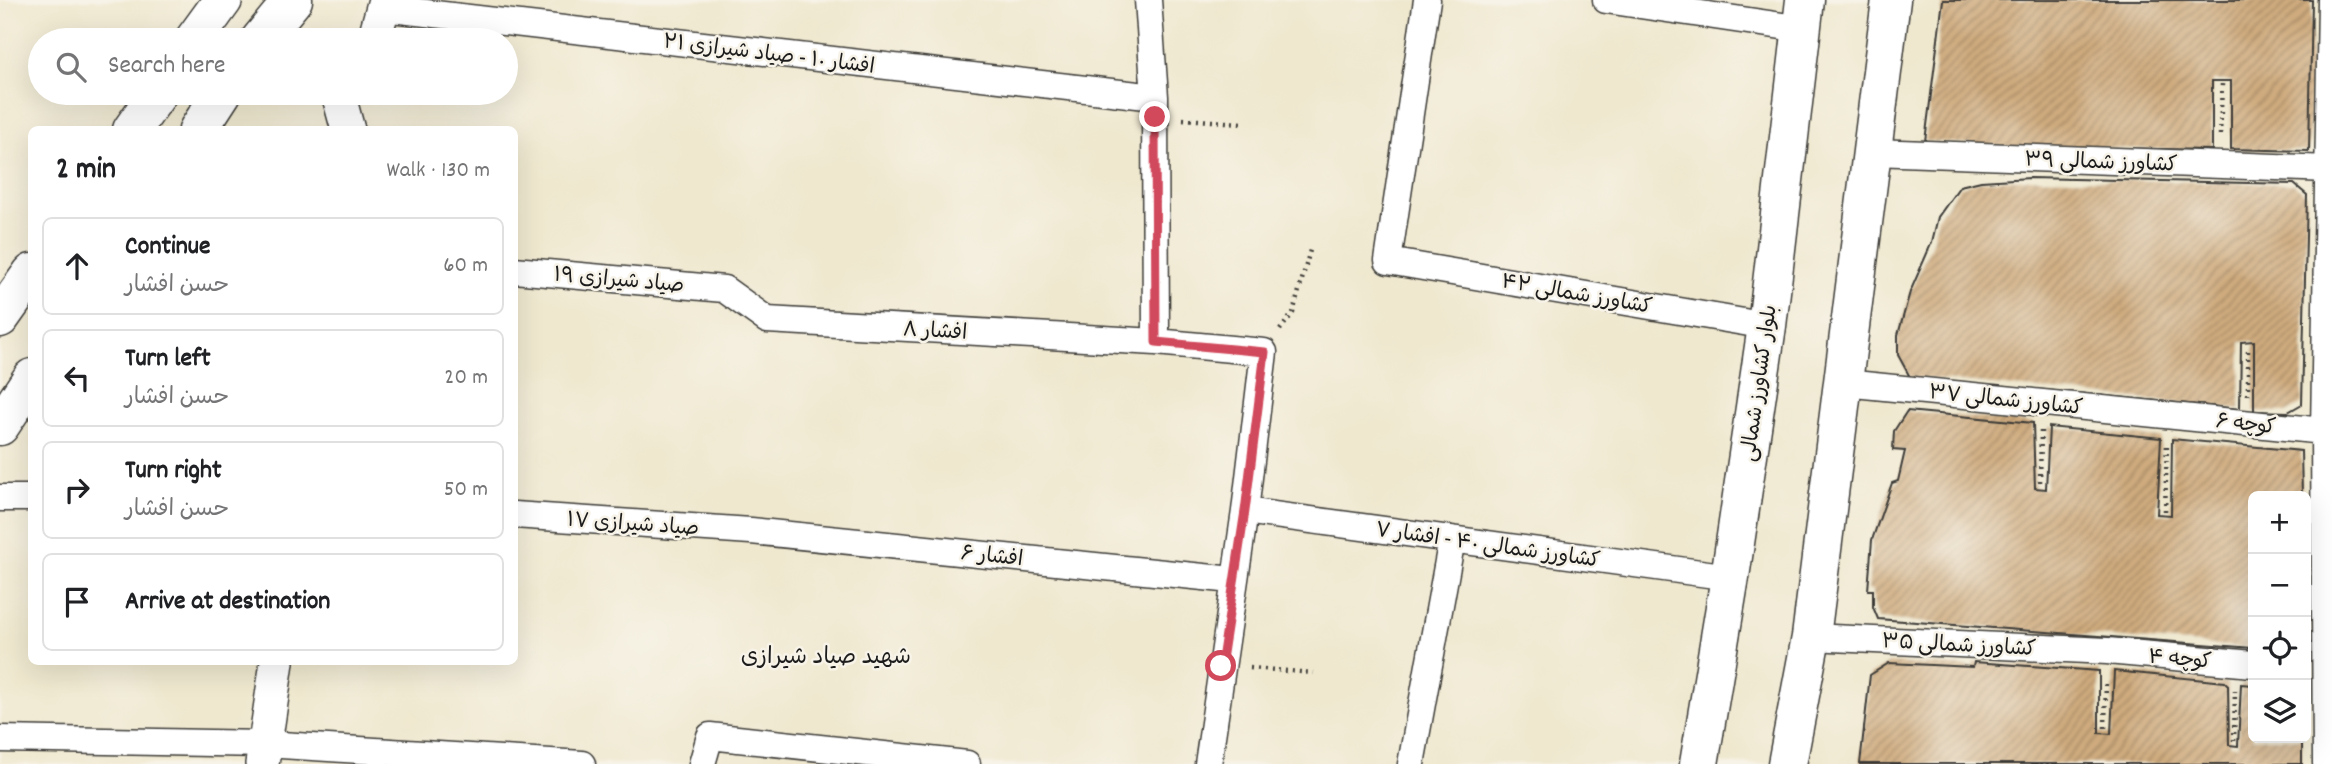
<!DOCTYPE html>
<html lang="en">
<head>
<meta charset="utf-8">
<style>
	body { margin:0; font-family:Dekko,"Playpen Sans Arabic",sans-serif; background:#f2f2f2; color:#202124 }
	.controls { position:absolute; right:21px; bottom:21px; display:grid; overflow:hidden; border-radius:10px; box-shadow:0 7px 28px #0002 }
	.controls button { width:63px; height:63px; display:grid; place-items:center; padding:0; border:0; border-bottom:2px solid #e0e0e0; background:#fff; color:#202124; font:35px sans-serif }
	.stop { position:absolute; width:21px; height:21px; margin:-16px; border:5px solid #d1495b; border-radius:50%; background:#fff }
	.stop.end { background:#d1495b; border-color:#fff; box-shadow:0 2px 7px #0008 }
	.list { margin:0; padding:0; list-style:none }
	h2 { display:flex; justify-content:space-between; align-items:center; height:91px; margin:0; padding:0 28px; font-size:30px }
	h2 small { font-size:23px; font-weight:400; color:#757577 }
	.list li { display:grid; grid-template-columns:46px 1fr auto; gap:21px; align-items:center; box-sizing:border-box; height:98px; margin:0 14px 14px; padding:0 14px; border:2px solid #e0e0e0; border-radius:10px }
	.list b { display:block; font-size:26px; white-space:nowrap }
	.list p { margin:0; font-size:23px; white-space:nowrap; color:#757577 }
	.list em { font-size:23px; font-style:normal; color:#757577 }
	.icon { flex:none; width:38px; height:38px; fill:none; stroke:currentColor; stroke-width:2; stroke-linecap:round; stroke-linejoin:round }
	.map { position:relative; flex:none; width:2332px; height:764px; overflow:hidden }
	.search { position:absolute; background:#fff; box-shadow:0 7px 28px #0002; left:28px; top:28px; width:490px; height:77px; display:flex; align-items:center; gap:18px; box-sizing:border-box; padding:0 24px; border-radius:38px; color:#757577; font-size:26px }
	.panel { position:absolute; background:#fff; box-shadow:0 7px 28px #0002; left:28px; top:126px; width:490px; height:539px; border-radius:10px }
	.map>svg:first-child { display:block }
	.building { fill:url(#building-hatch) }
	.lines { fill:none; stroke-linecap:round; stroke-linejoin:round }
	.minor-casing { stroke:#3c3b37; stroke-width:29 }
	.tertiary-casing { stroke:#3c3b37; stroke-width:36 }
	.secondary-casing { stroke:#3c3b37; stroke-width:41 }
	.primary-casing { stroke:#3c3b37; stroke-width:41 }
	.path { stroke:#3c3b37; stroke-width:4.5; stroke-dasharray:2 5; stroke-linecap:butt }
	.minor { stroke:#fff; stroke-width:26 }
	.tertiary { stroke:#fff; stroke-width:33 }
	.secondary { stroke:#fff; stroke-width:38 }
	.primary { stroke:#fff; stroke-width:38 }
	.route { stroke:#d1495b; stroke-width:9 }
	.labels { text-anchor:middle; stroke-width:5; stroke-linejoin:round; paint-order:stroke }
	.street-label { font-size:21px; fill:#1c1c1c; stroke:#f7f3e8 }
	.neighbourhood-label { font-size:23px; fill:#1c1c1c; stroke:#f7f3e8 }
</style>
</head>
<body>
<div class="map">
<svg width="2332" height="764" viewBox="0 0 2332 764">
	<defs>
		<pattern id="building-hatch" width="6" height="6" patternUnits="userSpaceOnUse" patternTransform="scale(1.75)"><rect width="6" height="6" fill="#cfab7e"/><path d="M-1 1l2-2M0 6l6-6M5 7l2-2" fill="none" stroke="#a78a66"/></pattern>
	</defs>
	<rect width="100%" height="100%" fill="#f7f3e8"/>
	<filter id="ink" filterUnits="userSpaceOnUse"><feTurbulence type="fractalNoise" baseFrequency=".0143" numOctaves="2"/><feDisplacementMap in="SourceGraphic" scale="14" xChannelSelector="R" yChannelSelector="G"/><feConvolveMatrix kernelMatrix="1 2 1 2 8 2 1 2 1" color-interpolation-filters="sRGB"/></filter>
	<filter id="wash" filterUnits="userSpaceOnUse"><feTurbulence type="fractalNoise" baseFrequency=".00686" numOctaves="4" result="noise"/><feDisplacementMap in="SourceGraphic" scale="28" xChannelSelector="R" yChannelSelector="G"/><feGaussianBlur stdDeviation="1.57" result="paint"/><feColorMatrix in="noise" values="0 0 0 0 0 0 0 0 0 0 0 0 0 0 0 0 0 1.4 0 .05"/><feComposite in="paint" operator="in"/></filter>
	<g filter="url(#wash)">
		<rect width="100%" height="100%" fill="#efe8cf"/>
		<g id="blocks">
			<path class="building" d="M1943 0H2312L2309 151 2231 149V81H2212V150L1998 146 1925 141Z
				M2030 178 2294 184 2307 195 2302 404 2288 412 2254 411V341L2241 342 2240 409 1910 377 1898 355V335L1910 292 1932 242 1938 217 1960 186 1981 181Z
				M1907 411 2033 423 2035 488 2046 489 2049 427 2161 438 2157 514 2171 515 2172 439 2301 451 2302 496H2253V648L1878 619 1873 607V590H1868L1872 540 1892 483 1898 481 1905 451 1893 450 1894 431Z
				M1974 662 2099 671V733L2111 734 2114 671 2225 682 2228 685 2229 745 2238 746 2241 684 2253 685V738H2302V764H1860L1870 675 1889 663 1973 667Z"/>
		</g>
	</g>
	<g filter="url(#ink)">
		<use href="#blocks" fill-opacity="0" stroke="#3c3b37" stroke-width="2"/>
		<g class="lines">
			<defs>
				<path id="minor" d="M1148 0 1155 97 1156 342 1264 352 1245 511 1208 764
					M1427 0 1388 261 1767 326
					M1606 0 1802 29
					M383 8 1155 97
					M1873 152 2329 169
					M514 270 724 289 767 320 1156 342
					M1844 383 2324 431
					M0 498H32
					M1245 511 1730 577
					M514 515 751 531 1233 580
					M1811 637 2107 651 2253 664
					M0 739 265 744 582 764
					M702 764 710 736 967 764
					M1411 764 1452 539
					M2326 764 2324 431 2331 0"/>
				<path id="tertiary" d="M374 40 385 0
					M338 93 348 130
					M262 764 277 662"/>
				<path id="secondary" d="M194 40 223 0
					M260 40 293 0
					M132 130 158 93
					M198 130 222 93
					M0 318 32 273
					M0 426 32 378"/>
				<path id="primary" d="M1699 764 1730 577 1767 326 1805 0
					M1787 764 1811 637 1891 0"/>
			</defs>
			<use href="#minor" class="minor-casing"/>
			<use href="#tertiary" class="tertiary-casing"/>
			<use href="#secondary" class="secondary-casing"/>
			<use href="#primary" class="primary-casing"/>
			<path class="path" d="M1183 119 1241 123
				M2220 135 2222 84
				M1280 330 1293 313 1310 250
				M2248 395V347
				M2040 482 2041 431
				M2165 511 2167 443
				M1250 668 1313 673
				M2105 728 2106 680
				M2234 741 2235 691"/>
			<use href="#minor" class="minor"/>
			<use href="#tertiary" class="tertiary"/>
			<use href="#secondary" class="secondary"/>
			<use href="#primary" class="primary"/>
		</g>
	</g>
	<g class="lines" filter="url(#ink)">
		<path class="route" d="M1155 117 1156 342 1265 352 1245 511 1221 666"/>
	</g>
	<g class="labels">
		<g class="street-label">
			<text transform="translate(769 53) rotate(7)" y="7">افشار ۱۰ - صیاد شیرازی ۲۱</text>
			<text transform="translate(2101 161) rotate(2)" y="7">کشاورز شمالی ۳۹</text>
			<text transform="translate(619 279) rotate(5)" y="7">صیاد شیرازی ۱۹</text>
			<text transform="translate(1577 293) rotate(10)" y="7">کشاورز شمالی ۴۲</text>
			<text transform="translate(935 330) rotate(3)" y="7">افشار ۸</text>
			<text transform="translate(1758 383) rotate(-82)" y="7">بلوار کشاورز شمالی</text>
			<text transform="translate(2006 399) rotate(6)" y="7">کشاورز شمالی ۳۷</text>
			<text transform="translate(2246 423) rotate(6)" y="7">کوچه ۶</text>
			<text transform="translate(633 523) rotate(4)" y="7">صیاد شیرازی ۱۷</text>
			<text transform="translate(1488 544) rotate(8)" y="7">کشاورز شمالی ۴۰ - افشار ۷</text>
			<text transform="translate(992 555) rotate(6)" y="7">افشار ۶</text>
			<text transform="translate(1959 644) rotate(3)" y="7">کشاورز شمالی ۳۵</text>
			<text transform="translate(2180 658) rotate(5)" y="7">کوچه ۴</text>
		</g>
		<g class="neighbourhood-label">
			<text x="826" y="663">شهید صیاد شیرازی</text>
		</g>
	</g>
</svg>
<div class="controls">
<button>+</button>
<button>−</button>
<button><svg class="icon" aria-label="locate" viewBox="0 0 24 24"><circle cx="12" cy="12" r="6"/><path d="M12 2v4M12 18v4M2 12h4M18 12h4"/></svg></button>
<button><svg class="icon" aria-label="layers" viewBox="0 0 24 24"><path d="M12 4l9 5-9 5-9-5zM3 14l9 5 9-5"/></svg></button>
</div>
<div class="stop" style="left:1221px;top:666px"></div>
<div class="stop end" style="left:1155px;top:117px"></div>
<div class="search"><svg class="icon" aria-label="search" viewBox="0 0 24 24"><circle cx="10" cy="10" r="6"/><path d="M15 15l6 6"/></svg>Search here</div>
<section class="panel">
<h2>2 min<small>Walk · 130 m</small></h2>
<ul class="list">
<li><svg class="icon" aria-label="ahead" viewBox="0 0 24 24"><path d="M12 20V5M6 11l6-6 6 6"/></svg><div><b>Continue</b><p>حسن افشار</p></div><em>60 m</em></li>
<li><svg class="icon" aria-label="left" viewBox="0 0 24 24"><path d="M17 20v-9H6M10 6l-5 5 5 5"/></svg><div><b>Turn left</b><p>حسن افشار</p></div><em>20 m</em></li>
<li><svg class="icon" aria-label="right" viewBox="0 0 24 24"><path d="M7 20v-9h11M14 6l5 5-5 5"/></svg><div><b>Turn right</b><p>حسن افشار</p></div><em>50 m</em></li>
<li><svg class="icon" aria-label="arrive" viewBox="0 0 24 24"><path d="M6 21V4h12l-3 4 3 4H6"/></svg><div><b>Arrive at destination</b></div></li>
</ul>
</section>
</div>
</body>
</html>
